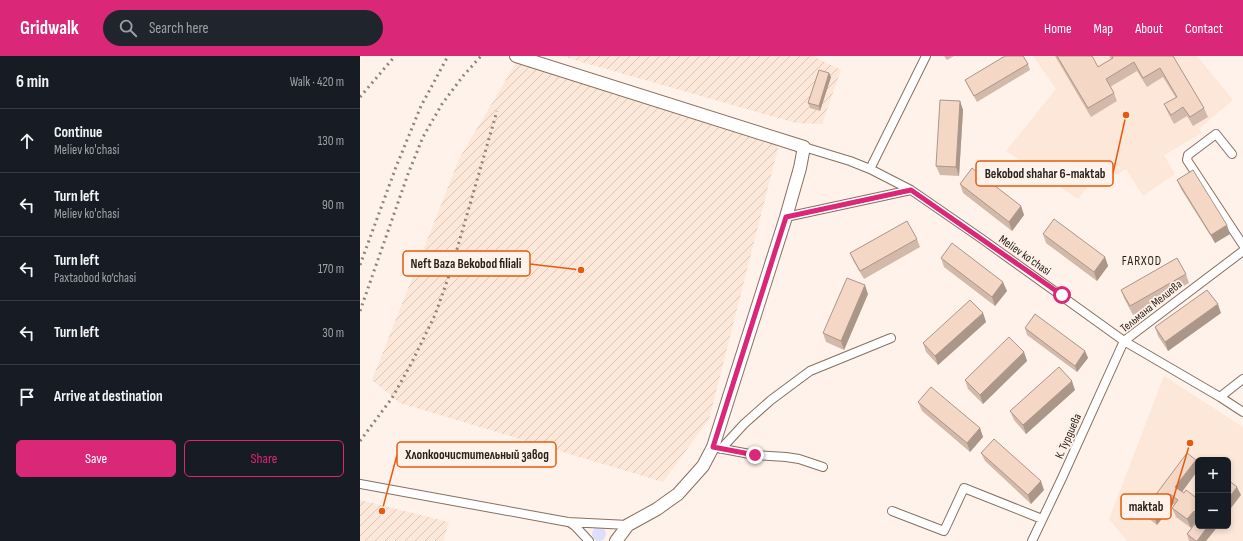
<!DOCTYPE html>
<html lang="en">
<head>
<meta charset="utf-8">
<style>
	body { margin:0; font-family:"Sofia Sans Condensed",sans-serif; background:#20242c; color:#f1f3f6 }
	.controls { position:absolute; right:12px; bottom:12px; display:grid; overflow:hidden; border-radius:6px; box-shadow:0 2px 6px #0003 }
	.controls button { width:36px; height:36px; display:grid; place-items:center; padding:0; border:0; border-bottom:1px solid #363941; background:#171b24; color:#f1f3f6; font:20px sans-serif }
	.stop { position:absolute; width:12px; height:12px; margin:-9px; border:3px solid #db2777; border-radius:50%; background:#fff }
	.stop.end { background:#db2777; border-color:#fff; box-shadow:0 1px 4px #0008 }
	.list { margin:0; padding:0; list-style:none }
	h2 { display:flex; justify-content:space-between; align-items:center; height:52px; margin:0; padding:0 16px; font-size:17px }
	h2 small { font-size:13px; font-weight:400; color:#9ea1a6 }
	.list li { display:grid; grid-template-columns:26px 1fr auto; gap:12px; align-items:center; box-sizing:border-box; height:64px; padding:0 16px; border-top:1px solid #363941 }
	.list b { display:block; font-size:15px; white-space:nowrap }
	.list p { margin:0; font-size:13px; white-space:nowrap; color:#9ea1a6 }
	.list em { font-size:13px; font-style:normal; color:#9ea1a6 }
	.actions { display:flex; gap:8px; padding:12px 16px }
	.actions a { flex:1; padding:9px 0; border:1px solid #db2777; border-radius:6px; text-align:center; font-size:14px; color:#db2777 }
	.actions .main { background:#db2777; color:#fff }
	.icon { flex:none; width:22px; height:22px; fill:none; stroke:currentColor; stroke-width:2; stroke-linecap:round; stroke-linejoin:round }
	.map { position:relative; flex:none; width:883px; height:485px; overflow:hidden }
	header { display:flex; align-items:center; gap:24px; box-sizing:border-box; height:56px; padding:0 20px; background:#db2777; color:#fff }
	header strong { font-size:19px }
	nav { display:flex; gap:22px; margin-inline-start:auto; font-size:14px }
	.search { width:280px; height:36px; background:#20242c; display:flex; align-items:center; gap:10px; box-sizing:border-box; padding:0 14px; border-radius:22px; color:#9ea1a6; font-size:15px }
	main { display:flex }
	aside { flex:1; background:#171b24 }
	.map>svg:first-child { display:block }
	.built { fill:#fde7d9; fill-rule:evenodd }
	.industrial { fill:url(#industrial-furrows) }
	.green { fill:#dcdffe }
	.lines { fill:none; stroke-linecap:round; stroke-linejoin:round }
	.street-casing { stroke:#896f5f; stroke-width:10 }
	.secondary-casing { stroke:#896f5f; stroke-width:14 }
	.street { stroke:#fff; stroke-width:8 }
	.secondary { stroke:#fff; stroke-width:12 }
	.rail { stroke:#8e847c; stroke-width:3; stroke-dasharray:2 4; stroke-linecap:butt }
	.wall { fill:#d2b9a9 }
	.shaded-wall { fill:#ab968a }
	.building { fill:#f4d7c5; stroke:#ab968a }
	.route { stroke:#db2777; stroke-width:5 }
	.labels { text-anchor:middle; stroke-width:3.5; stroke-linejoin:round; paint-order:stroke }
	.street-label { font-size:12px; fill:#291f18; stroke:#fef2ea }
	.neighbourhood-label { font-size:13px; letter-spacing:1px; fill:#291f18; stroke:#fef2ea }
	.leader { fill:none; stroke:#e8590c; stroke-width:1.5 }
	.callout-dot { fill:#e8590c; stroke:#fef2ea; stroke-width:1.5 }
	.callout { fill:#fef2ea; stroke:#e8590c; stroke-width:1.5 }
	.callout-label { font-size:13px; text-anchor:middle; font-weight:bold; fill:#291f18 }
</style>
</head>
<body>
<header>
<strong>Gridwalk</strong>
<div class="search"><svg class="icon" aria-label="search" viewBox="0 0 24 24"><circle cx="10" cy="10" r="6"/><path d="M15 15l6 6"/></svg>Search here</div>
<nav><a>Home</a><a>Map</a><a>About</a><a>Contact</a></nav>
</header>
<main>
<aside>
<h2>6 min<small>Walk · 420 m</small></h2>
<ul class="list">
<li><svg class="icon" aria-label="ahead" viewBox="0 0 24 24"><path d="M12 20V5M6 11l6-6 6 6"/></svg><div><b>Continue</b><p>Meliev ko'chasi</p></div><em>130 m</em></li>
<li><svg class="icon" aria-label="left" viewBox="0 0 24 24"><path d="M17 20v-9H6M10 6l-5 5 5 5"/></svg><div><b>Turn left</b><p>Meliev ko'chasi</p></div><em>90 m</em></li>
<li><svg class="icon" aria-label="left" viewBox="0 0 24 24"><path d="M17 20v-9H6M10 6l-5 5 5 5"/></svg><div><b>Turn left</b><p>Paxtaobod ko‘chasi</p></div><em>170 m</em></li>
<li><svg class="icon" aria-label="left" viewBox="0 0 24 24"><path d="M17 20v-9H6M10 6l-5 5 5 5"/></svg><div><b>Turn left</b></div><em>30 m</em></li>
<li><svg class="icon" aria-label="arrive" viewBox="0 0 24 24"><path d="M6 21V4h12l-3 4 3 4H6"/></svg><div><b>Arrive at destination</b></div></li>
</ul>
<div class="actions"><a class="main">Save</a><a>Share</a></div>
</aside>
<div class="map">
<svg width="883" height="485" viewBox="0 0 883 485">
	<defs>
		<pattern id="industrial-furrows" width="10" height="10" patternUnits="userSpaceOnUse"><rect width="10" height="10" fill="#fde7d9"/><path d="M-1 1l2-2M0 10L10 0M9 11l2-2" fill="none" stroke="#d9c6ba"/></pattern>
	</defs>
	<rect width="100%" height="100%" fill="#fef2ea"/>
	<path class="built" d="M673 0H837L873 44 839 73 842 77 804 99 815 118 783 140 766 113 749 123 740 115 718 143 646 95 696 33Z
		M804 320 883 371V485H767L749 463ZM838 404H868V470H838Z"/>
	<path class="industrial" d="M160 0 421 80 349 363 303 426 40 347 12 324 99 103Z
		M201 0H453L481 14 462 68 436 67Z
		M0 444 89 466 83 485H0Z"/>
	<path class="green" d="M232 478a7 7 0 1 1 14 0a7 7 0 1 1-14 0Z"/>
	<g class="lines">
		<defs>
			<path id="street" d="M444 91 490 105 510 113 551 134
				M872 98 856 78 828 99 827 104 883 189
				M510 113 566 0
				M426 161 551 134 622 183 764 285 860 341 883 356
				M860 341 883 323
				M358 392 395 399 426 401 439 403 463 411
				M361 393 384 368 411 344 450 315 531 282
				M0 428 208 466 268 469
				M532 455 584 475 604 432 682 463
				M209 466 215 470 229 485
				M672 485 702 422 764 285 883 195"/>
			<path id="secondary" d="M156 0 444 91 440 112 426 161 353 391 343 410 318 438 297 453 268 469 256 485"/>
		</defs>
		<use href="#street" class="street-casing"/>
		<use href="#secondary" class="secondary-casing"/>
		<use href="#street" class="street"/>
		<use href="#secondary" class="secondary"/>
		<path class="rail" d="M0 41 35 0
			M0 209 36 111 61 50 88 0
			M0 255 48 118 63 81 82 48 103 20 121 0
			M0 385 32 342 52 306 75 259 91 214 137 55"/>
	</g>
	<path class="wall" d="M584 0H594L587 4Z
		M695 0H715L738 11 751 3 749 0H813L844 52 848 61 833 70 827 60 814 68 808 57 804 48 816 42 803 21 787 31 777 15 750 31 754 37 757 45 731 61Z
		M668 8 670 14 617 46 608 30 605 24Z
		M469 17 471 21 460 55 450 52 448 47Z
		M600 45 603 54 599 120 580 119 576 110Z
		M817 124 870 178 855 187 821 133Z
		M600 128 661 150 664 159 652 175 603 137Z
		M683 178 745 201 748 210 737 225 686 187Z
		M557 183 560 191 504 223 494 206 490 197Z
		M581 202 647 235 635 250 584 211Z
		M826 218 829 227 773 259 764 242 761 234Z
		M508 238 484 294 466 286 463 277Z
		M623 257 626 266 578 309 566 296 563 287Z
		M861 257 808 295 798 280 795 271Z
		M665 272 725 295 728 302 717 316 667 279Z
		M664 296 667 305 623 348 608 333 605 324Z
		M715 334 666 378 654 364 650 355Z
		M558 346 620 372 623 381 610 396 562 355Z
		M621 397 684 434 671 448 625 405Z
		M838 410V414L822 436 824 437 838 443V470H858L846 485H829L827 478 837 465V464L831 472 816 461 812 452 815 448 814 447 797 469 788 462 785 453Z"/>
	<path class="shaded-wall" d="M469 17 471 21 460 55 459 50Z
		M600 45 603 54 599 120 596 111Z
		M661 150 664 159 652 175 649 166Z
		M867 169 870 178 855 187 851 179Z
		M745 201 748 210 737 225 734 216Z
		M643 226 647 235 635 250 632 241Z
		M505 229 508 238 484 294 481 285Z
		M858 248 861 257 808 295 805 286Z
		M623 257 626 266 578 309 575 300Z
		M725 295 728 302 717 316 715 310Z
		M664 296 667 305 623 348 620 339Z
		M712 325 715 334 666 378 663 369Z
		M620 372 623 381 610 396 607 387Z
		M836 404 838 410V414L819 440 815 431Z
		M681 425 684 434 671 448 668 439Z
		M877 431 881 439 868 456V443Z
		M810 438 814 447 797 469 794 460Z
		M834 455 837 464 831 472 827 463Z
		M848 470H858L846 485H837Z"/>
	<path class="building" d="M645 0H663L668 8 614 40 605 24Z
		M697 0H732L738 11 753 2 752 0H813L844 52 830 61 823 51 811 59 804 48 817 41 800 12 783 22 774 6 746 23 754 37 728 52Z
		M459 14 469 17 459 50 448 47Z
		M580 44 600 45 596 111 576 110Z
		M612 112 661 150 649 166 600 128Z
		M833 114 867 169 851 179 817 124Z
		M694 163 745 201 734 216 683 178Z
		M547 165 557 183 500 215 490 197Z
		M592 187 643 226 632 241 581 202Z
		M817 202 826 218 770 250 761 234Z
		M487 222 505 229 481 285 463 277Z
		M847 234 858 248 805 286 795 271Z
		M610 244 623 257 575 300 563 287Z
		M675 258 725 295 715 310 665 272Z
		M649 281 664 296 620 339 605 324Z
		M699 311 712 325 663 369 650 355Z
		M571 331 620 372 607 387 558 346Z
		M634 383 681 425 668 439 621 397Z
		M827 397 836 404 815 431 824 437 826 434 838 443V459L834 455 827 463 812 452 818 444 810 438 794 460 785 453Z
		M868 424 877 431 868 443Z
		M838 464V470H848L837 485H836L827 478Z"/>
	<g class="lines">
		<path class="route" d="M395 399 353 391 426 161 551 134 702 239"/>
	</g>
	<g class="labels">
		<g class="street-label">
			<text transform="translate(665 199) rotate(35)" y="4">Meliev ko'chasi</text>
			<text transform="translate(791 250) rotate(-39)" y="4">Тельмана Мелиева</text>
			<text transform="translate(708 380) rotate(-66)" y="4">К. Турдиева</text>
		</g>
		<g class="neighbourhood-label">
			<text x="782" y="209">FARXOD</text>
		</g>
	</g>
	<path class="leader" d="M766 59L753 117M221 214L170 208M22 455L37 399M830 387L811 450"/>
	<g class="callout-dot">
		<circle cx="766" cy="59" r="4"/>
		<circle cx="221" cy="214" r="4"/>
		<circle cx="22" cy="455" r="4"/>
		<circle cx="830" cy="387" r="4"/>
	</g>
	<g class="callout">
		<rect x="616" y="105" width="137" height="25" rx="4"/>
		<rect x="43" y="195" width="127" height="25" rx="4"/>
		<rect x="37" y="386" width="159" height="25" rx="4"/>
		<rect x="761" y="438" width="50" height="25" rx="4"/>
	</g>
	<g class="callout-label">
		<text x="685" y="122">Bekobod shahar 6-maktab</text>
		<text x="106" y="212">Neft Baza Bekobod filiali</text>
		<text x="117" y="403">Хлопкоочистительный завод</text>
		<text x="786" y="455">maktab</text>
	</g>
</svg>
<div class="controls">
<button>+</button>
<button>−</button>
</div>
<div class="stop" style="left:702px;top:239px"></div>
<div class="stop end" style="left:395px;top:399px"></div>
</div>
</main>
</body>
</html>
